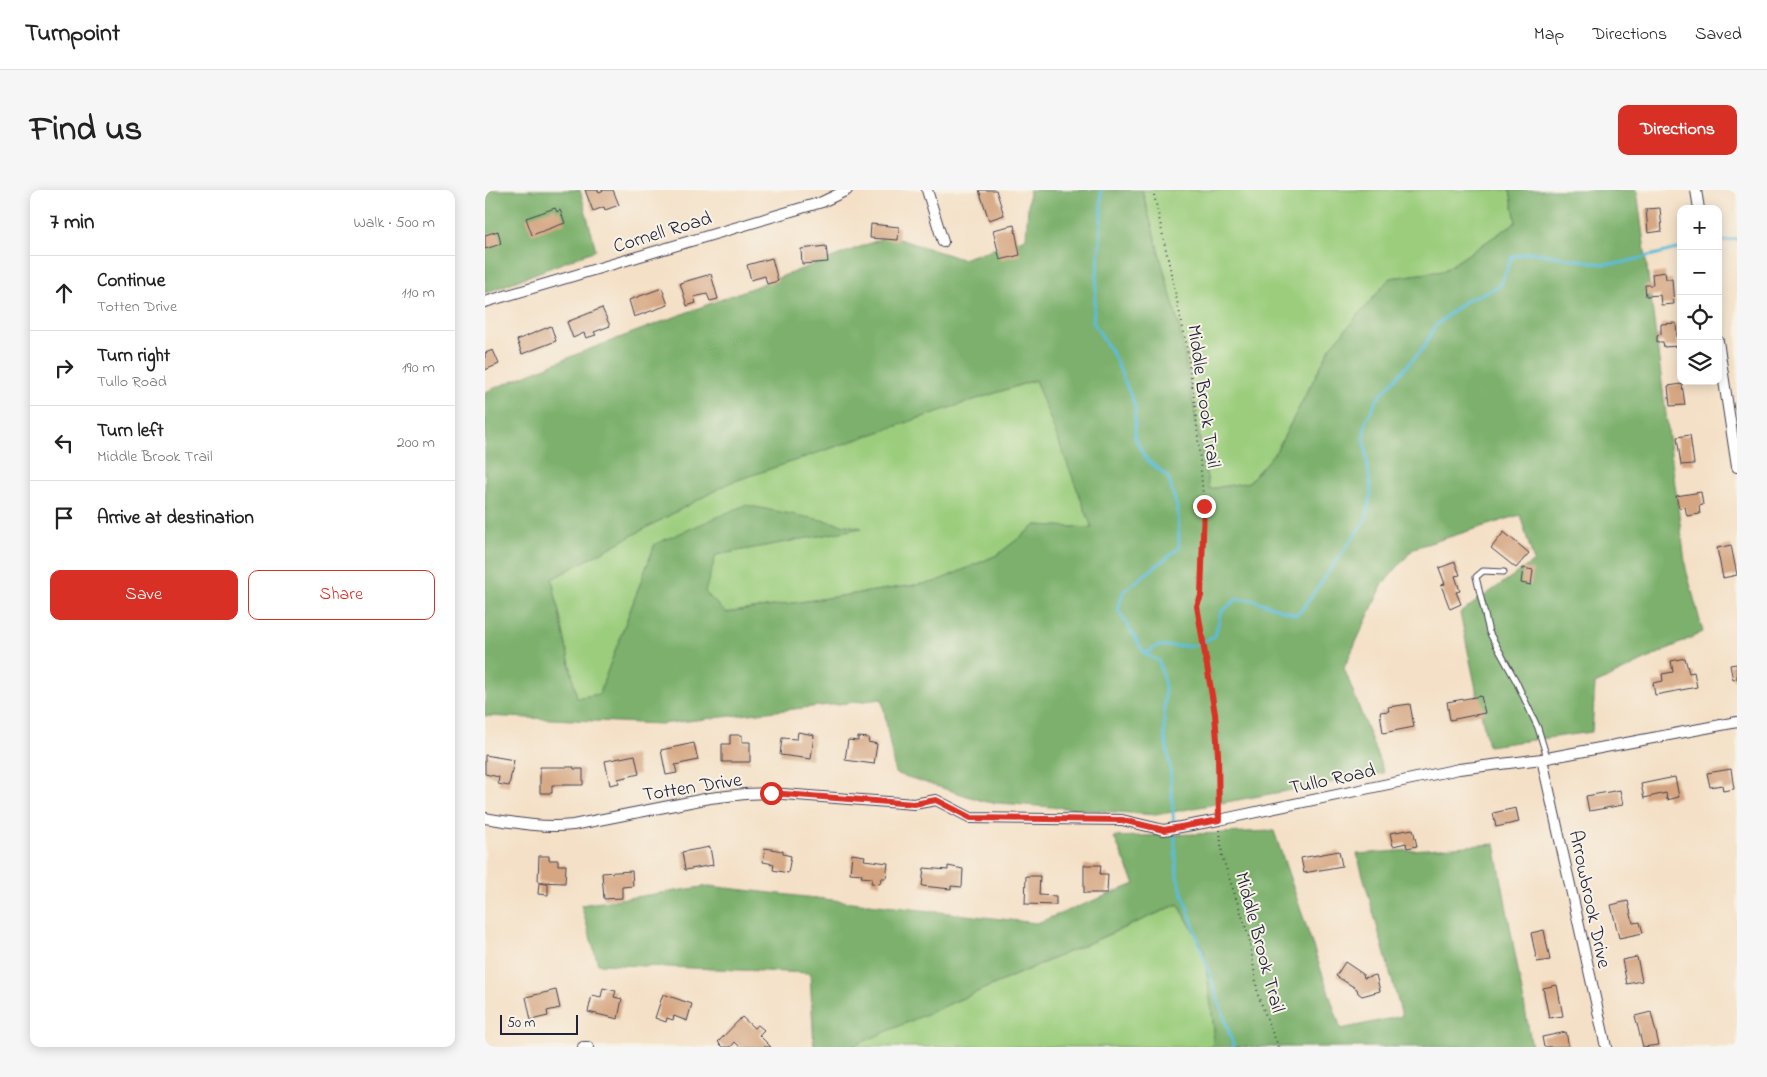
<!DOCTYPE html>
<html lang="en">
<head>
<meta charset="utf-8">
<style>
	body { margin:0; font-family:"Indie Flower",sans-serif; background:#f6f6f6; color:#222 }
	.controls { position:absolute; right:15px; top:15px; display:grid; overflow:hidden; border-radius:10px; box-shadow:0 2px 12px #0003 }
	.controls button { width:45px; height:45px; display:grid; place-items:center; padding:0; border:0; border-bottom:1px solid #e0e0e0; background:#fff; color:#222; font:25px sans-serif }
	.scale { position:absolute; left:15px; bottom:12px; width:78px; box-sizing:border-box; padding-left:5px; border:2px solid #22223b; border-top:0; font-size:14px; line-height:18px; white-space:nowrap; color:#22223b; -webkit-text-stroke:4px #f7f3e8; paint-order:stroke }
	.stop { position:absolute; width:15px; height:15px; margin:-11px; border:4px solid #d93025; border-radius:50%; background:#fff }
	.stop.end { background:#d93025; border-color:#fff; box-shadow:0 1px 5px #0008 }
	.list { margin:0; padding:0; list-style:none }
	h2 { display:flex; justify-content:space-between; align-items:center; height:65px; margin:0; padding:0 20px; font-size:21px }
	h2 small { font-size:16px; font-weight:400; color:#767676 }
	.list li { display:grid; grid-template-columns:32px 1fr auto; gap:15px; align-items:center; box-sizing:border-box; height:75px; padding:0 20px; border-top:1px solid #e0e0e0 }
	.list b { display:block; font-size:19px; white-space:nowrap }
	.list p { margin:0; font-size:16px; white-space:nowrap; color:#767676 }
	.list em { font-size:16px; font-style:normal; color:#767676 }
	.actions { display:flex; gap:10px; padding:15px 20px }
	.actions a { flex:1; padding:11px 0; border:1px solid #d93025; border-radius:10px; text-align:center; font-size:18px; color:#d93025 }
	.actions .main { background:#d93025; color:#fff }
	.icon { flex:none; width:28px; height:28px; fill:none; stroke:currentColor; stroke-width:2; stroke-linecap:round; stroke-linejoin:round }
	.map { position:relative; flex:none; width:1252px; height:857px; overflow:hidden; border-radius:10px }
	header { display:flex; align-items:center; gap:30px; box-sizing:border-box; height:70px; padding:0 25px; background:#fff; border-bottom:1px solid #e0e0e0 }
	header strong { font-size:24px }
	nav { display:flex; gap:28px; margin-inline-start:auto; font-size:18px }
	.intro { display:flex; align-items:center; justify-content:space-between; box-sizing:border-box; height:120px; padding:0 30px }
	h1 { margin:0; font-size:35px }
	.button { padding:12px 22px; border-radius:10px; background:#d93025; color:#fff; font-size:18px; font-weight:700 }
	main { display:flex; gap:30px; padding:0 30px }
	aside { flex:1; background:#fff; border-radius:10px; box-shadow:0 2px 12px #0003 }
	.map>svg:first-child { display:block }
	.green { fill:#9bcd7d; stroke:#5e785c }
	.forest { fill:#7cb06c; stroke:#4f6954; fill-rule:evenodd }
	.lines { fill:none; stroke-linecap:round; stroke-linejoin:round }
	.stream { stroke:#5bbcd9; stroke-width:3 }
	.building { fill:#d5a681 }
	.lane-casing { stroke:#423e50; stroke-width:7 }
	.street-casing { stroke:#423e50; stroke-width:12 }
	.path { stroke:#423e50; stroke-width:2; stroke-dasharray:1 4; stroke-linecap:butt }
	.lane { stroke:#fff; stroke-width:5 }
	.street { stroke:#fff; stroke-width:10 }
	.route { stroke:#d93025; stroke-width:6 }
	.labels { text-anchor:middle; stroke-width:4; stroke-linejoin:round; paint-order:stroke }
	.street-label { font-size:20px; fill:#22223b; stroke:#f7f3e8 }
</style>
</head>
<body>
<header>
<strong>Turnpoint</strong>
<nav><a>Map</a><a>Directions</a><a>Saved</a></nav>
</header>
<div class="intro"><h1>Find us</h1><a class="button">Directions</a></div>
<main>
<aside>
<h2>7 min<small>Walk · 500 m</small></h2>
<ul class="list">
<li><svg class="icon" aria-label="ahead" viewBox="0 0 24 24"><path d="M12 20V5M6 11l6-6 6 6"/></svg><div><b>Continue</b><p>Totten Drive</p></div><em>110 m</em></li>
<li><svg class="icon" aria-label="right" viewBox="0 0 24 24"><path d="M7 20v-9h11M14 6l5 5-5 5"/></svg><div><b>Turn right</b><p>Tullo Road</p></div><em>190 m</em></li>
<li><svg class="icon" aria-label="left" viewBox="0 0 24 24"><path d="M17 20v-9H6M10 6l-5 5 5 5"/></svg><div><b>Turn left</b><p>Middle Brook Trail</p></div><em>200 m</em></li>
<li><svg class="icon" aria-label="arrive" viewBox="0 0 24 24"><path d="M6 21V4h12l-3 4 3 4H6"/></svg><div><b>Arrive at destination</b></div></li>
</ul>
<div class="actions"><a class="main">Save</a><a>Share</a></div>
</aside>
<div class="map">
<svg width="1252" height="857" viewBox="0 0 1252 857">
	<rect width="100%" height="100%" fill="#f7f3e8"/>
	<filter id="ink" filterUnits="userSpaceOnUse"><feTurbulence type="fractalNoise" baseFrequency=".02" numOctaves="2"/><feDisplacementMap in="SourceGraphic" scale="10" xChannelSelector="R" yChannelSelector="G"/><feConvolveMatrix kernelMatrix="1 2 1 2 8 2 1 2 1" color-interpolation-filters="sRGB"/></filter>
	<filter id="wash" filterUnits="userSpaceOnUse"><feTurbulence type="fractalNoise" baseFrequency=".0096" numOctaves="4" result="noise"/><feDisplacementMap in="SourceGraphic" scale="20" xChannelSelector="R" yChannelSelector="G"/><feGaussianBlur stdDeviation="1.12" result="paint"/><feColorMatrix in="noise" values="0 0 0 0 0 0 0 0 0 0 0 0 0 0 0 0 0 1.4 0 .05"/><feComposite in="paint" operator="in"/></filter>
	<g filter="url(#wash)">
		<rect width="100%" height="100%" fill="#f4e0c6"/>
		<path class="green" d="M657 0H1025L1031 32 958 81 905 88 845 158 792 260 764 292 724 299 694 136Z
			M551 190 608 338 551 335 512 365 450 392 240 423 219 402 231 365 375 338 170 354 114 504 92 508 67 389 244 293 458 220Z
			M694 714 719 759 729 841 727 857H366Z"/>
		<path class="forest" d="M0 0H95L111 60 0 103Z
			M544 0H657L694 136 724 299 764 292 792 260 845 158 905 88 958 81 1031 32 1025 0H1152L1201 379 1218 442 1110 494 1107 542 1003 556 975 423 1049 371 1035 325 929 358 898 394 859 478 899 583 671 625 501 612 410 583 397 509 176 534 0 526V202L97 162 404 46 477 69 541 48ZM550 190 607 338 551 335 512 365 450 392 241 423 220 402 231 365 377 338 260 315 170 354 114 504 92 508 67 389 244 293 458 220Z
			M789 641 856 839 917 826 872 664 1010 654 1047 857H727L729 841 719 759 693 714 366 857H329L325 783 113 774 96 715 224 696 552 733 650 694 629 647Z"/>
		<g class="lines">
			<path class="stream" d="M616 0V38L608 132 630 168 650 216V248L661 269 683 287 693 321 694 358 638 402 633 420 660 464 674 471 680 496 679 543 685 575 692 687 749 857
				M1233 52 1252 49
				M660 464 672 456H709L730 446 736 422 752 409 768 410 811 425 817 420 881 329 886 303 879 246 881 230 894 207 939 157 950 136 980 111 1015 96 1027 67 1045 62 1118 74 1136 73 1196 58"/>
		</g>
		<g id="blocks">
			<path class="building" d="M100 0H113L114 2 119 0H128L134 15 120 20 119 17 108 21Z
				M494 0H511L519 25 504 30Z
				M70 18 72 22 75 20 80 33 47 45 41 28Z
				M1175 18 1177 41 1163 43 1161 19Z
				M386 34 414 37 413 50 385 48Z
				M529 35 535 65 515 70 508 40Z
				M13 41 16 54 0 59V45Z
				M341 56 343 72 317 74 316 59Z
				M287 68 293 91 282 94 280 86 266 90 262 75Z
				M1180 82 1181 89H1187L1189 114 1176 115 1175 105 1161 106 1160 95H1168L1167 84Z
				M226 84 233 109 225 111 222 104 209 107 211 113 202 116 195 93Z
				M177 98 183 115 149 127 144 110Z
				M117 118 125 136 109 142 111 145 101 148 99 143 88 148 82 132Z
				M1191 133 1193 156 1179 157 1178 152H1172V145L1176 144V134Z
				M66 136 71 151 37 164 32 150Z
				M8 160 14 174 0 180V163Z
				M1197 194 1200 215 1185 216 1183 196Z
				M1205 245 1209 274 1196 275 1192 247Z
				M1216 302 1218 315 1214 316 1215 324 1202 326 1200 317 1194 318 1191 306Z
				M1019 342 1044 363 1031 378 1006 358Z
				M1246 355 1252 385 1238 388 1232 358Z
				M970 372 975 385 970 386 975 401 971 402 976 414 965 419 956 395 960 394 954 378Z
				M1038 378 1048 380 1046 395 1036 393Z
				M1200 468 1204 483 1209 482 1212 497 1170 505 1168 493 1178 491 1177 484 1188 482 1186 471Z
				M1252 474V489L1248 490 1245 475Z
				M996 506 1000 523 965 530 962 512Z
				M925 514 929 537 898 543 895 522 904 521 903 517Z
				M313 542 329 545 326 569 295 565 297 548 312 549Z
				M245 545H257V552H265V572H237V554H245Z
				M373 547 384 548 383 552 392 554 389 574 360 570 363 550 373 551Z
				M209 553 213 570 190 575 192 583 181 585 176 560Z
				M0 565 29 570 24 596 13 594 14 587 0 584Z
				M150 565 154 584 133 589 134 593 125 595 120 571Z
				M55 577H89V579H98V595H67V603H55Z
				M1246 579 1249 599 1238 601 1237 595 1225 597 1222 583Z
				M1190 587 1194 607 1182 610 1181 603 1159 608 1156 594Z
				M1135 600 1138 615 1104 621 1101 606Z
				M1031 618 1034 632 1011 637 1008 623Z
				M928 639 932 656 922 658 921 653 908 656 905 643Z
				M225 657 228 675 200 680 197 662Z
				M280 658 298 661V664L306 666 303 683 288 680 289 674 278 672Z
				M854 661 857 676 819 683 816 668Z
				M367 664 380 666 379 670 403 673 401 688H396L395 694 386 693 387 688 376 687 377 684 365 683Z
				M54 666H64V670H73V675H81L80 693 53 692Z
				M599 675H616L615 684H623L622 703H599Z
				M463 676 478 679 477 697 466 696V699L437 696 439 678 463 680Z
				M147 681 148 696 137 697V708L119 709 117 683Z
				M541 686H555L554 705 571 706V715L540 714Z
				M54 693 63 694V705L53 704Z
				M1143 711 1148 733 1155 732 1158 743 1134 748 1126 715Z
				M1059 740 1065 770 1052 772 1046 743Z
				M1152 767 1157 791 1142 794 1137 770Z
				M860 772 878 784 879 788 891 785 895 801 877 806 873 803 872 799 851 786Z
				M1072 795 1078 826 1064 828 1058 798Z
				M118 798 131 801 129 807 137 809 133 829 103 822 107 805 116 807Z
				M71 800 75 818 62 821 63 826 46 830 41 807Z
				M178 804 207 814 202 831 189 826 188 830 182 828 181 832 170 828Z
				M1166 822 1174 855 1158 857 1150 826Z
				M257 827 269 838 273 835 279 840 274 845 286 857H255L250 852 246 857H238L233 852Z
				M1081 842 1084 857H1059L1057 847Z"/>
		</g>
	</g>
	<g filter="url(#ink)">
		<use href="#blocks" fill-opacity="0" stroke="#423e50" stroke-width="1"/>
		<g class="lines">
			<defs>
				<path id="lane" d="M1019 382 998 381 991 387 992 391 1004 442 1031 491 1053 538 1062 568"/>
				<path id="street" d="M442 0 458 52
					M1211 0 1214 19
					M0 112 337 12 362 0
					M1233 151 1252 277
					M1057 569 1121 857
					M0 628C30 633 58 638 88 635L225 608 260 604 285 603 429 614 451 610 486 628 637 630 679 640 734 630 974 579 1057 569 1252 532
					M98 857H103"/>
			</defs>
			<use href="#lane" class="lane-casing"/>
			<use href="#street" class="street-casing"/>
			<path class="path" d="M668 0 701 152 710 215 719 316 716 406 712 416 730 524 733 564 734 621
				M735 640 737 666 764 747 773 805 787 842 794 857"/>
			<use href="#lane" class="lane"/>
			<use href="#street" class="street"/>
		</g>
	</g>
	<g class="lines" filter="url(#ink)">
		<path class="route" d="M286 603 429 614 451 610 486 628 637 630 679 640 734 630 733 564 730 524 712 416 716 406 719 316"/>
	</g>
	<g class="labels">
		<g class="street-label">
			<text transform="translate(177 41) rotate(-17)" y="7">Cornell Road</text>
			<text transform="translate(720 206) rotate(82)" y="7">Middle Brook Trail</text>
			<text transform="translate(847 588) rotate(-12)" y="7">Tullo Road</text>
			<text transform="translate(207 596) rotate(-9)" y="7">Totten Drive</text>
			<text transform="translate(1106 709) rotate(78)" y="7">Arrowbrook Drive</text>
			<text transform="translate(776 752) rotate(75)" y="7">Middle Brook Trail</text>
		</g>
	</g>
</svg>
<div class="controls">
<button>+</button>
<button>−</button>
<button><svg class="icon" aria-label="locate" viewBox="0 0 24 24"><circle cx="12" cy="12" r="6"/><path d="M12 2v4M12 18v4M2 12h4M18 12h4"/></svg></button>
<button><svg class="icon" aria-label="layers" viewBox="0 0 24 24"><path d="M12 4l9 5-9 5-9-5zM3 14l9 5 9-5"/></svg></button>
</div>
<div class="scale">50 m</div>
<div class="stop" style="left:286px;top:603px"></div>
<div class="stop end" style="left:719px;top:316px"></div>
</div>
</main>
</body>
</html>
